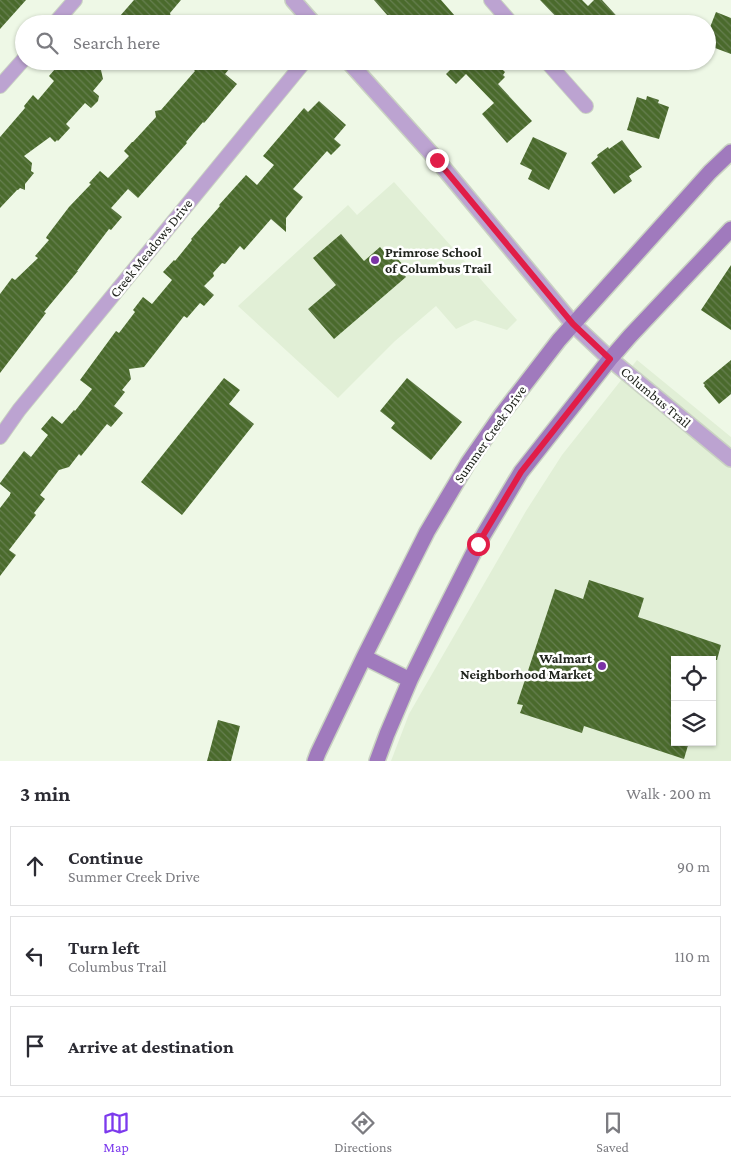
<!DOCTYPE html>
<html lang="en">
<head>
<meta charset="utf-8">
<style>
	body { margin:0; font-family:"Crimson Pro",serif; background:#f2f2f3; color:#2b2b33 }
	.controls { position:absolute; right:15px; bottom:15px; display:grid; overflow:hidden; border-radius:0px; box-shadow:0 1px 4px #0004 }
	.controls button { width:45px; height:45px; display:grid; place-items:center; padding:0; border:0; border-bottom:1px solid #e1e1e2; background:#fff; color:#2b2b33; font:25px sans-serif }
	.stop { position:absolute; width:15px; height:15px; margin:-11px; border:4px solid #e11d48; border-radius:50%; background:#fff }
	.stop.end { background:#e11d48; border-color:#fff; box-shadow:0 1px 5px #0008 }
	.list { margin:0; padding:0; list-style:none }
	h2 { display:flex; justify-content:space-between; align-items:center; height:65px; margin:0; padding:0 20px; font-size:21px }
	h2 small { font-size:16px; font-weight:400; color:#7c7c81 }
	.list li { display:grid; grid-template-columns:32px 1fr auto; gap:15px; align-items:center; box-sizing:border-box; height:80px; margin:0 10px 10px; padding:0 10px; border:1px solid #e1e1e2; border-radius:0px }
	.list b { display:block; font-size:19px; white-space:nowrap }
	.list p { margin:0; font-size:16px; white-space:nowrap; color:#7c7c81 }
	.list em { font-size:16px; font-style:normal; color:#7c7c81 }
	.icon { flex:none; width:28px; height:28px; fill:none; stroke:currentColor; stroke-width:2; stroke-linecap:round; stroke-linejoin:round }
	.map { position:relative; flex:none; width:731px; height:761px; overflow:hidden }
	.search { position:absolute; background:#fff; box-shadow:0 1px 4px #0004; left:15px; right:15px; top:15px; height:55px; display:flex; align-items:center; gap:12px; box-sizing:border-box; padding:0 18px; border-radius:28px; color:#7c7c81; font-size:19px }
	.sheet { height:335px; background:#fff }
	nav { display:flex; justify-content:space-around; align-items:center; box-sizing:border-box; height:70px; border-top:1px solid #e1e1e2; background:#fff; font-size:14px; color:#7c7c81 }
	nav a { display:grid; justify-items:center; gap:2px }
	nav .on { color:#7c3aed }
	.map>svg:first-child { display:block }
	.built { fill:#e1efd6; fill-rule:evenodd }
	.building { fill:url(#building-back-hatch) }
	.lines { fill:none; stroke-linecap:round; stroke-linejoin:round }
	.minor-casing { stroke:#c9d2c2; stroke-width:16 }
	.tertiary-casing { stroke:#c9d2c2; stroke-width:18 }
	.secondary-casing { stroke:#c9d2c2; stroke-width:18 }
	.minor { stroke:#bca3d1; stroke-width:14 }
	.tertiary { stroke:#bca3d1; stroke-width:15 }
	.secondary { stroke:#a07abd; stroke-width:15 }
	.route { stroke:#e11d48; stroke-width:6 }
	.poi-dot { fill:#7b33a6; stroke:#fff; stroke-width:2 }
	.labels { text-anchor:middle; stroke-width:5; stroke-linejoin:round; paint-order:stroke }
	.street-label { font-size:14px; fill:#20241d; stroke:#fff }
	.poi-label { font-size:14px; font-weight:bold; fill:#20241d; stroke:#fff; text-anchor:start }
</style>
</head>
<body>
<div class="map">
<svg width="731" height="761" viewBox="0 0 731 761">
	<defs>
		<pattern id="building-back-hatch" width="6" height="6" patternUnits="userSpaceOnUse" patternTransform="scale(1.25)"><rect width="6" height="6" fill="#4a6a2c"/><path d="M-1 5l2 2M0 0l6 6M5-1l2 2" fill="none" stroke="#667f50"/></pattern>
	</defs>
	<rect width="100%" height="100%" fill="#eef8e6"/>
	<path class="built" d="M394 182 517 320 507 330 475 320 456 329 436 306 395 341 338 398 238 306 348 205 357 215Z
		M637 360 731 437V761H391L409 714 526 511 562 455ZM675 660H712V742H675Z"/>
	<path class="building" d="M0 0H26L0 29Z
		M134 0H181L170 13 171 17 164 24H113Z
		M374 0H441L462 24H395Z
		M540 0H582L588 6 594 0H602L624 24H563Z
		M716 12 731 18V54L707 45V35Z
		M62 61H99L103 79 93 91 99 96 98 101 91 108 85 103 66 124 70 128 58 141 57 140 55 142 50 137 24 156 32 163 31 171 34 173 25 184V190L20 188 18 190H17L0 208V137L25 108 24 106 33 95 38 100 54 81 49 76Z
		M200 61H236L225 74 237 84 204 123 203 122 186 142 187 143 179 152 138 198 128 189 111 208 122 217 111 230 109 229 77 271H78L44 312 46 313 0 373V294L12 278 15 280 38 258 35 256 49 240 46 238 47 236 69 207 91 184 89 183 100 171 108 178 129 156 124 151 132 142H133L156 117 155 111 161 110 195 71 193 69Z
		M454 61H494L505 72 503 75 505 77 498 84 532 121 507 143 482 114 494 103 466 74 456 84 446 74 456 64Z
		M647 96 659 100 658 103 669 107 659 139 627 130 637 97 646 100Z
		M319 101 346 125 334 139 341 145 331 155 327 151 293 189 303 197 286 218V232L271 219 244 250 240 246 225 264 222 263 213 273 214 276 204 286 214 295 204 306 200 303 187 318 184 316 144 367 129 369 131 379 122 390 125 392 114 406 123 413 111 427 107 424 81 456 79 454 69 467 59 470 40 495 45 499 34 513 36 515 9 550 16 555 0 576V508L10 495V494L11 493 0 484V483L24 451 31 457 48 435 41 429 52 416 62 424 74 410 75 411 92 389 80 380 116 331 119 333 135 312 133 310 143 297 152 304 172 280 163 272 174 260 175 261 192 240 191 239 220 206 219 205 246 175 257 185 274 165 263 156 304 108 308 112Z
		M533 137 567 153 549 190 528 179 532 170 520 164Z
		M622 140 642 167 629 176 632 181 614 194 591 163 598 157 597 155 608 147 609 149Z
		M341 234 364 261 380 247 386 254 390 250 403 265 399 269 406 277 334 339 308 309 336 285 313 258Z
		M731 265V330L701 310Z
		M731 360V394L719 404 704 386 705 385 703 383Z
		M224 378 240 390 229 404 254 424 182 515 141 482Z
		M407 378 462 422 431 460 391 428 395 423 380 411Z
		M589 580 644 598 638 617 721 645 717 660H675V742H689L684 759 584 726 582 733 520 713 523 705 517 704 555 589 583 599Z
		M218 720 240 726 231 761H207Z"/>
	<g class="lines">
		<defs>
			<path id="minor" d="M491 0 512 24
				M54 24 75 0
				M546 61 586 106
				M0 86 24 59
				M0 437 19 410 305 61"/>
			<path id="tertiary" d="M293 0 314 24
				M348 61 437 160 573 324 610 359 731 459"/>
			<path id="secondary" d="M364 657 410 680
				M315 761 318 753 364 657 427 532 468 463 502 414 559 340 710 172 731 152
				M377 761 387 734 410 680 438 623 478 544 521 472 610 359 630 336 731 229"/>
		</defs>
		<use href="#minor" class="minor-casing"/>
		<use href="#tertiary" class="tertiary-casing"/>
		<use href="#secondary" class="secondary-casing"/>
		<use href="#minor" class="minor"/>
		<use href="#tertiary" class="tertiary"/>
		<use href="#secondary" class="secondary"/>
	</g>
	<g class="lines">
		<path class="route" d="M437 160 573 324 610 359 521 472 478 544"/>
	</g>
	<g class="poi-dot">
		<circle cx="375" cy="260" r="5"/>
		<circle cx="602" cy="666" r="5"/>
	</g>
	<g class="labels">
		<g class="street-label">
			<text transform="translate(151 248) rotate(-51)" y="5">Creek Meadows Drive</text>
			<text transform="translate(656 397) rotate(40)" y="5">Columbus Trail</text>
			<text transform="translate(490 434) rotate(-55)" y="5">Summer Creek Drive</text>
		</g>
		<g class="poi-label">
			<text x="385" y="257">Primrose School<tspan x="385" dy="16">of Columbus Trail</tspan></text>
			<text x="592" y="663" text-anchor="end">Walmart<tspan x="592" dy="16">Neighborhood Market</tspan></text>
		</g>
	</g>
</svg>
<div class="controls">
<button><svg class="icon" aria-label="locate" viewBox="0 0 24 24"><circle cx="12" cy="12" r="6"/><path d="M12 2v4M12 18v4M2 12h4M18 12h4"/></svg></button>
<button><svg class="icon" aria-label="layers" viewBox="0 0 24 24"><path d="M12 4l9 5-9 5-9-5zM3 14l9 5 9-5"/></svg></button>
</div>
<div class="stop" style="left:478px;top:544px"></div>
<div class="stop end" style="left:437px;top:160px"></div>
<div class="search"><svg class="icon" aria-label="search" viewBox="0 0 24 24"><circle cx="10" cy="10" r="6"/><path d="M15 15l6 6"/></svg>Search here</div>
</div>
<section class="sheet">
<h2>3 min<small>Walk · 200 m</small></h2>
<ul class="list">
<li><svg class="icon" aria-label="ahead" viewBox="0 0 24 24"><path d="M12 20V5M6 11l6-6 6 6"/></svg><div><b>Continue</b><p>Summer Creek Drive</p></div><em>90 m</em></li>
<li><svg class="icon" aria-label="left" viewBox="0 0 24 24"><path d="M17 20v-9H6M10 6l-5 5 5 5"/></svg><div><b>Turn left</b><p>Columbus Trail</p></div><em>110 m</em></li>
<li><svg class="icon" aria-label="arrive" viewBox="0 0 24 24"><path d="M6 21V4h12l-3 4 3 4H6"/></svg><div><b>Arrive at destination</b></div></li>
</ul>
</section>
<nav>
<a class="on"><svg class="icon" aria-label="map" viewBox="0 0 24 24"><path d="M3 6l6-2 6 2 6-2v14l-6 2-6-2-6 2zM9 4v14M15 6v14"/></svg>Map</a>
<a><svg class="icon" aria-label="directions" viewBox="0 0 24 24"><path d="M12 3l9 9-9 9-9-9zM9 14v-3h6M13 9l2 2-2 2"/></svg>Directions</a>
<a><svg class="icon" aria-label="saved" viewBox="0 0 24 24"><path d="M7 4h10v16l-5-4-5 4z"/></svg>Saved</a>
</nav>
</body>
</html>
